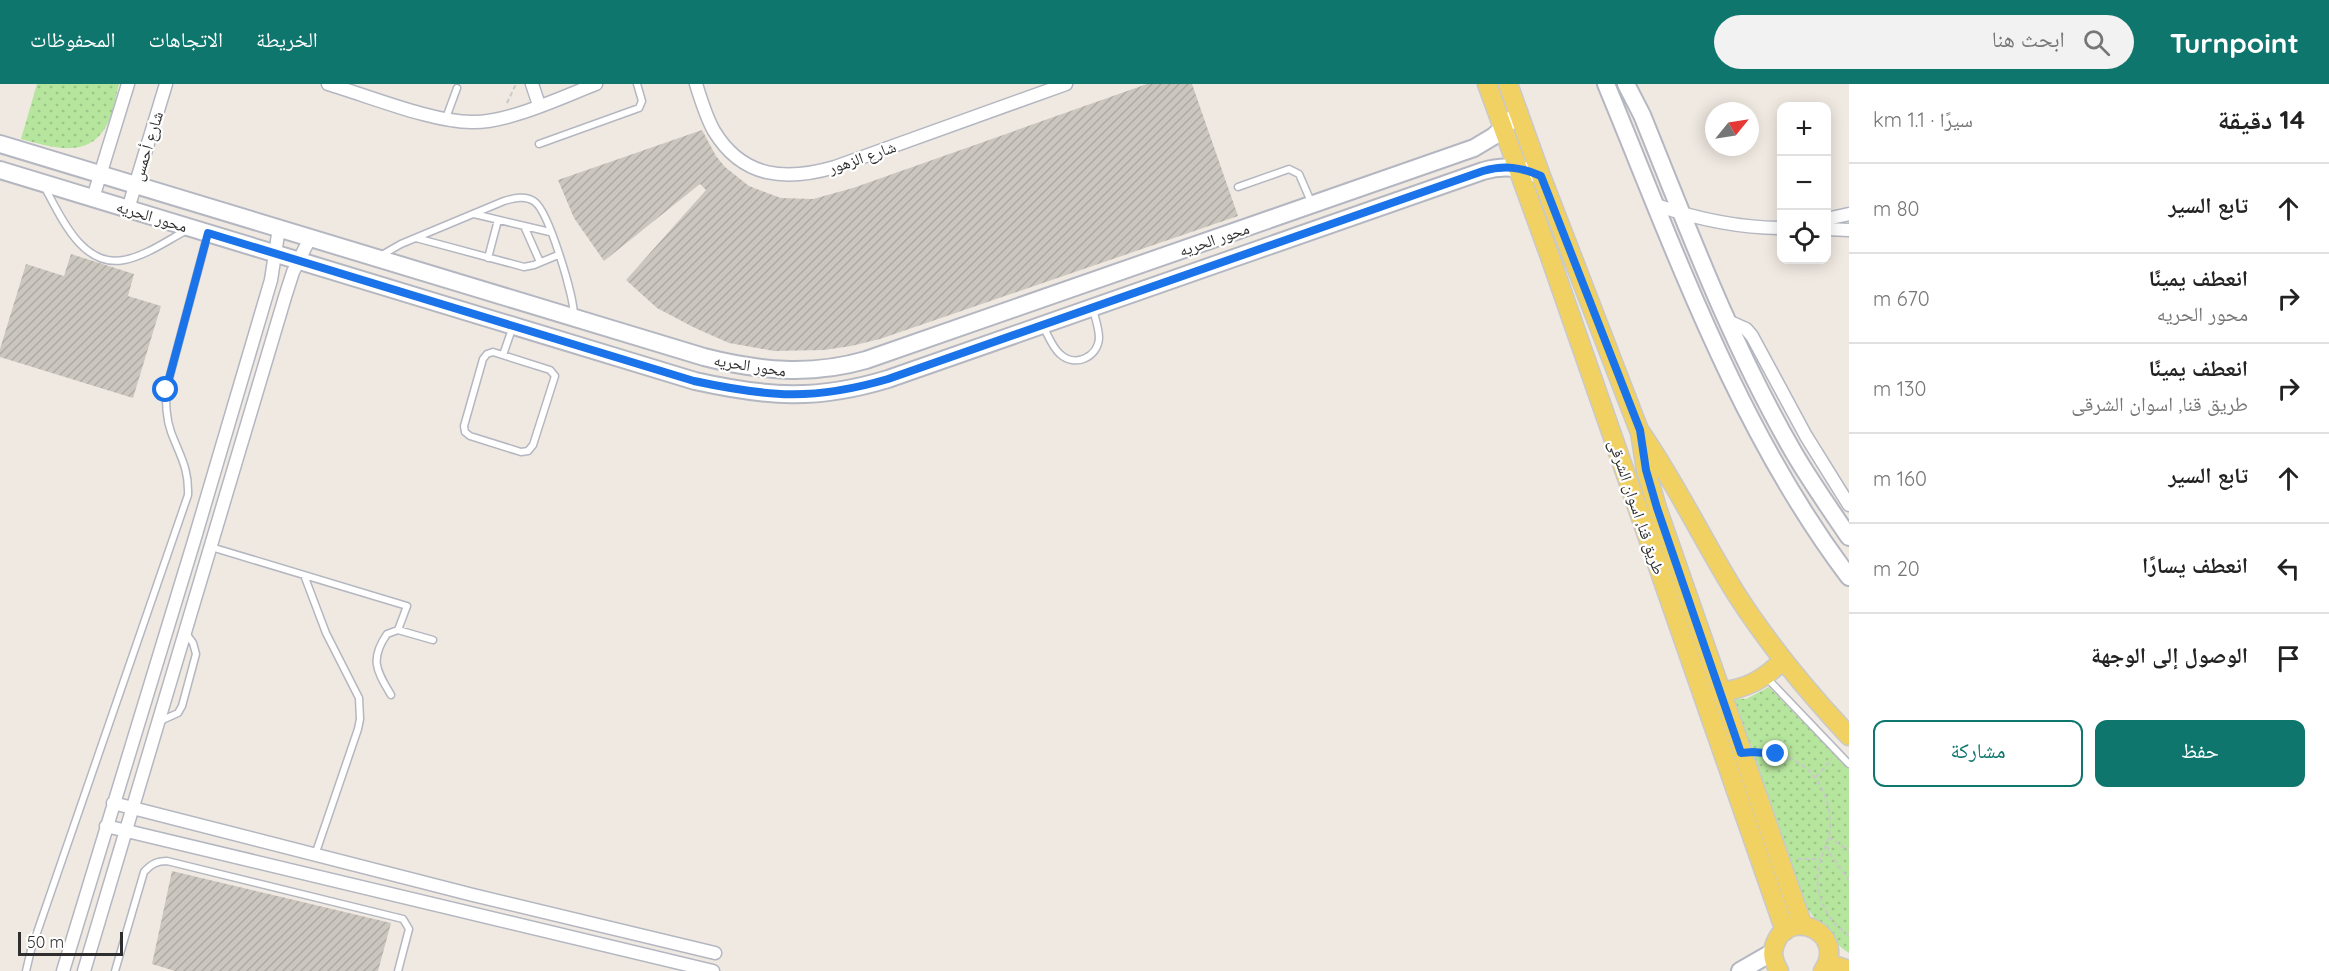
<!DOCTYPE html>
<html lang="ar">
<head>
<meta charset="utf-8">
<style>
	body { margin:0; font-family:Quicksand,"Noto Naskh Arabic",sans-serif; background:#f2f2f2; color:#222; direction:rtl }
	.controls { position:absolute; right:18px; top:18px; display:grid; overflow:hidden; border-radius:12px; box-shadow:0 3px 15px #0003 }
	.controls button { width:54px; height:54px; display:grid; place-items:center; padding:0; border:0; border-bottom:2px solid #e0e0e0; background:#fff; color:#222; font:30px sans-serif }
	.compass { position:absolute; left:1705px; top:18px; width:54px; height:54px; border-radius:50%; background:#fff; box-shadow:0 3px 15px #0003; rotate:60deg }
	.scale { position:absolute; left:18px; bottom:15px; width:105px; box-sizing:border-box; padding-left:6px; border:3px solid #2e2e2e; border-top:0; font-size:16px; line-height:21px; white-space:nowrap; color:#2e2e2e; -webkit-text-stroke:4px #fff; paint-order:stroke }
	.stop { position:absolute; width:18px; height:18px; margin:-14px; border:4px solid #1a73e8; border-radius:50%; background:#fff }
	.stop.end { background:#1a73e8; border-color:#fff; box-shadow:0 2px 6px #0008 }
	.list { margin:0; padding:0; list-style:none }
	h2 { display:flex; justify-content:space-between; align-items:center; height:78px; margin:0; padding:0 24px; font-size:26px }
	h2 small { font-size:20px; font-weight:400; color:#767676 }
	.list li { display:grid; grid-template-columns:39px 1fr auto; gap:18px; align-items:center; box-sizing:border-box; height:90px; padding:0 24px; border-top:2px solid #e0e0e0 }
	.list b { display:block; font-size:22px; white-space:nowrap }
	.list p { margin:0; font-size:20px; white-space:nowrap; color:#767676 }
	.list em { font-size:20px; font-style:normal; color:#767676 }
	.actions { display:flex; gap:12px; padding:18px 24px }
	.actions a { flex:1; padding:14px 0; border:2px solid #0f766e; border-radius:12px; text-align:center; font-size:21px; color:#0f766e }
	.actions .main { background:#0f766e; color:#fff }
	.icon { flex:none; width:33px; height:33px; fill:none; stroke:currentColor; stroke-width:2; stroke-linecap:round; stroke-linejoin:round }
	.map { position:relative; flex:none; width:1849px; height:887px; overflow:hidden; direction:ltr }
	header { display:flex; align-items:center; gap:36px; box-sizing:border-box; height:84px; padding:0 30px; background:#0f766e; color:#fff }
	header strong { font-size:28px }
	nav { display:flex; gap:33px; margin-inline-start:auto; font-size:21px }
	.search { width:420px; height:54px; background:#f2f2f2; display:flex; align-items:center; gap:15px; box-sizing:border-box; padding:0 21px; border-radius:33px; color:#767676; font-size:22px }
	main { display:flex }
	aside { flex:1; background:#fff }
	.map>svg:first-child { display:block }
	.park { fill:url(#park-dots) }
	.building { fill:url(#building-hatch) }
	.lines { fill:none; stroke-linecap:round; stroke-linejoin:round }
	.lane-casing { stroke:#b4b7c1; stroke-width:9 }
	.street-casing { stroke:#b4b7c1; stroke-width:15 }
	.secondary-casing { stroke:#b4b7c1; stroke-width:20 }
	.primary-casing { stroke:#c9c9c9; stroke-width:21 }
	.path { stroke:#c9c9c9; stroke-width:2; stroke-dasharray:4.5 3; stroke-linecap:butt }
	.lane { stroke:#fff; stroke-width:6 }
	.street { stroke:#fff; stroke-width:12 }
	.secondary { stroke:#fff; stroke-width:16 }
	.primary { stroke:#f2d163; stroke-width:18 }
	.route { stroke:#1a73e8; stroke-width:8 }
	.labels { text-anchor:middle; stroke-width:4.5; stroke-linejoin:round; paint-order:stroke }
	.street-label { font-size:16px; fill:#2e2e2e; stroke:#fff }
</style>
</head>
<body>
<header>
<strong>Turnpoint</strong>
<div class="search"><svg class="icon" aria-label="search" viewBox="0 0 24 24"><circle cx="10" cy="10" r="6"/><path d="M15 15l6 6"/></svg>ابحث هنا</div>
<nav><a>الخريطة</a><a>الاتجاهات</a><a>المحفوظات</a></nav>
</header>
<main>
<aside>
<h2>14 دقيقة<small>سيرًا · 1.1 km</small></h2>
<ul class="list">
<li><svg class="icon" aria-label="ahead" viewBox="0 0 24 24"><path d="M12 20V5M6 11l6-6 6 6"/></svg><div><b>تابع السير</b></div><em>80 m</em></li>
<li><svg class="icon" aria-label="right" viewBox="0 0 24 24"><path d="M7 20v-9h11M14 6l5 5-5 5"/></svg><div><b>انعطف يمينًا</b><p>محور الحريه</p></div><em>670 m</em></li>
<li><svg class="icon" aria-label="right" viewBox="0 0 24 24"><path d="M7 20v-9h11M14 6l5 5-5 5"/></svg><div><b>انعطف يمينًا</b><p>طريق قنا, اسوان الشرقى</p></div><em>130 m</em></li>
<li><svg class="icon" aria-label="ahead" viewBox="0 0 24 24"><path d="M12 20V5M6 11l6-6 6 6"/></svg><div><b>تابع السير</b></div><em>160 m</em></li>
<li><svg class="icon" aria-label="left" viewBox="0 0 24 24"><path d="M17 20v-9H6M10 6l-5 5 5 5"/></svg><div><b>انعطف يسارًا</b></div><em>20 m</em></li>
<li><svg class="icon" aria-label="arrive" viewBox="0 0 24 24"><path d="M6 21V4h12l-3 4 3 4H6"/></svg><div><b>الوصول إلى الوجهة</b></div></li>
</ul>
<div class="actions"><a class="main">حفظ</a><a>مشاركة</a></div>
</aside>
<div class="map">
<svg width="1849" height="887" viewBox="0 0 1849 887">
	<defs>
		<pattern id="park-dots" width="8" height="8" patternUnits="userSpaceOnUse" patternTransform="scale(1.5)"><rect width="8" height="8" fill="#b6e59e"/><path d="M2 2h.1M6 6h.1" fill="none" stroke="#9dc588" stroke-width="1.8" stroke-linecap="round"/></pattern>
		<pattern id="building-hatch" width="6" height="6" patternUnits="userSpaceOnUse" patternTransform="scale(1.5)"><rect width="6" height="6" fill="#cbc7bf"/><path d="M-1 1l2-2M0 6l6-6M5 7l2-2" fill="none" stroke="#afaba4"/></pattern>
	</defs>
	<rect width="100%" height="100%" fill="#efe9e1"/>
	<path class="park" d="M37 0H119C115 14 113 32 105 44 86 76 49 62 21 55Z
		M1769 603 1849 685V869C1829 856 1818 839 1804 820L1733 614 1746 615Z"/>
	<path class="building" d="M1147 0H1192L1238 132 880 255 851 262 824 266 774 267 729 259 695 244 657 224 626 196 706 106 700 100 604 177 574 134 558 96 702 46 716 72 725 83 749 102 781 114 813 115 853 104Z
		M71 170 134 190 128 212 161 222 133 314 0 273V265L26 180 64 192Z
		M172 787 391 839 378 887H175L152 880Z"/>
	<g class="lines">
		<defs>
			<path id="lane" d="M446 34 457 4
				M539 60 639 24 642 17 637 0
				M44 102C61 133 82 184 124 176 146 172 168 156 187 146
				M1238 103 1289 85 1299 90 1312 120
				M474 130 550 148
				M524 142 540 178
				M416 154 524 183 534 181 558 171
				M380 172 401 160 504 117C514 114 526 111 535 118 549 129 574 212 574 232
				M488 174 498 136
				M1043 242C1048 251 1052 263 1060 270 1075 284 1098 273 1099 254 1099 244 1095 234 1093 225
				M493 268 550 286 555 292 533 361 528 367 521 368 470 352 465 348 464 342 483 275 487 270Z
				M503 271 513 242
				M211 463 407 522 398 546
				M304 491 326 549 359 614 360 635 358 645 315 771
				M1766 593 1849 680
				M391 611C377 587 369 576 387 550L398 546 433 556
				M158 638 178 629 182 622 196 570 193 559 185 548
				M26 887 31 866 188 411C189 384 180 372 171 348 166 334 166 320 166 306L208 149
				M115 887 144 788C151 780 157 777 167 777L403 835 409 845 398 887"/>
			<path id="street" d="M328 0C369 12 434 39 474 38 510 38 562 13 596 0
				M532 0 539 21
				M696 0C701 16 706 33 714 47 743 95 787 97 835 83L1066 0
				M93 114 128 0
				M1656 121C1697 135 1739 144 1782 144
				M128 125 166 0
				M1826 135 1849 130
				M1826 145 1849 146
				M1728 237 1746 245 1752 252 1806 352 1849 421
				M113 719 473 811 715 869
				M106 742 713 887
				M63 887 194 457 271 196 279 144
				M84 887 285 213 293 188 310 154"/>
			<path id="secondary" d="M1606 0C1676 169 1738 346 1849 493
				M1626 0 1642 31C1688 145 1732 262 1794 369 1811 398 1830 425 1849 453
				M0 60 704 273C759 287 811 292 866 276L1474 64 1494 52 1519 29
				M0 86 695 297C767 313 816 317 888 295L1483 87C1504 81 1521 83 1541 92
				M1740 887 1773 868"/>
			<path id="primary" d="M1487 0 1549 170 1785 847
				M1508 0 1541 92 1639 346C1675 397 1702 455 1735 508 1768 560 1807 607 1849 652
				M1640 348 1646 386 1657 424 1803 842
				M1719 608C1746 605 1765 595 1783 576
				M1828 879 1849 886
				M1779 887C1774 878 1771 870 1775 860 1789 822 1848 849 1823 887"/>
		</defs>
		<use href="#lane" class="lane-casing"/>
		<use href="#street" class="street-casing"/>
		<use href="#secondary" class="secondary-casing"/>
		<use href="#primary" class="primary-casing"/>
		<path class="path" d="M507 19 516 0
			M1759 668C1803 668 1832 701 1830 745 1829 756 1824 765 1821 775 1811 804 1824 836 1849 851
			M1816 693 1832 675
			M1829 753 1849 767
			M1827 762 1832 773 1849 796
			M1797 775H1821"/>
		<use href="#lane" class="lane"/>
		<use href="#street" class="street"/>
		<use href="#secondary" class="secondary"/>
		<use href="#primary" class="primary"/>
	</g>
	<g class="lines">
		<path class="route" d="M166 306 208 149 694 297C769 313 813 317 888 295L1483 87C1504 81 1521 83 1541 92L1640 346 1646 386 1657 424 1741 669 1753 668 1776 670"/>
	</g>
	<g class="labels">
		<g class="street-label">
			<text transform="translate(147 62) rotate(-73)" y="6">شارع أحمس</text>
			<text transform="translate(862 73) rotate(-19)" y="6">شارع الزهور</text>
			<text transform="translate(152 132) rotate(17)" y="6">محور الحريه</text>
			<text transform="translate(1214 155) rotate(-19)" y="6">محور الحريه</text>
			<text transform="translate(750 281) rotate(9)" y="6">محور الحريه</text>
			<text transform="translate(1637 423) rotate(71)" y="6">طريق قنا, اسوان الشرقى</text>
		</g>
	</g>
</svg>
<div class="controls">
<button>+</button>
<button>−</button>
<button><svg class="icon" aria-label="locate" viewBox="0 0 24 24"><circle cx="12" cy="12" r="6"/><path d="M12 2v4M12 18v4M2 12h4M18 12h4"/></svg></button>
</div>
<svg class="compass" viewBox="-18 -18 36 36"><path d="M0-13l5 13h-10z" fill="#e53935"/><path d="M0 13l5-13h-10z" fill="#767676"/></svg>
<div class="scale">50 m</div>
<div class="stop" style="left:166px;top:306px"></div>
<div class="stop end" style="left:1776px;top:670px"></div>
</div>
</main>
</body>
</html>
